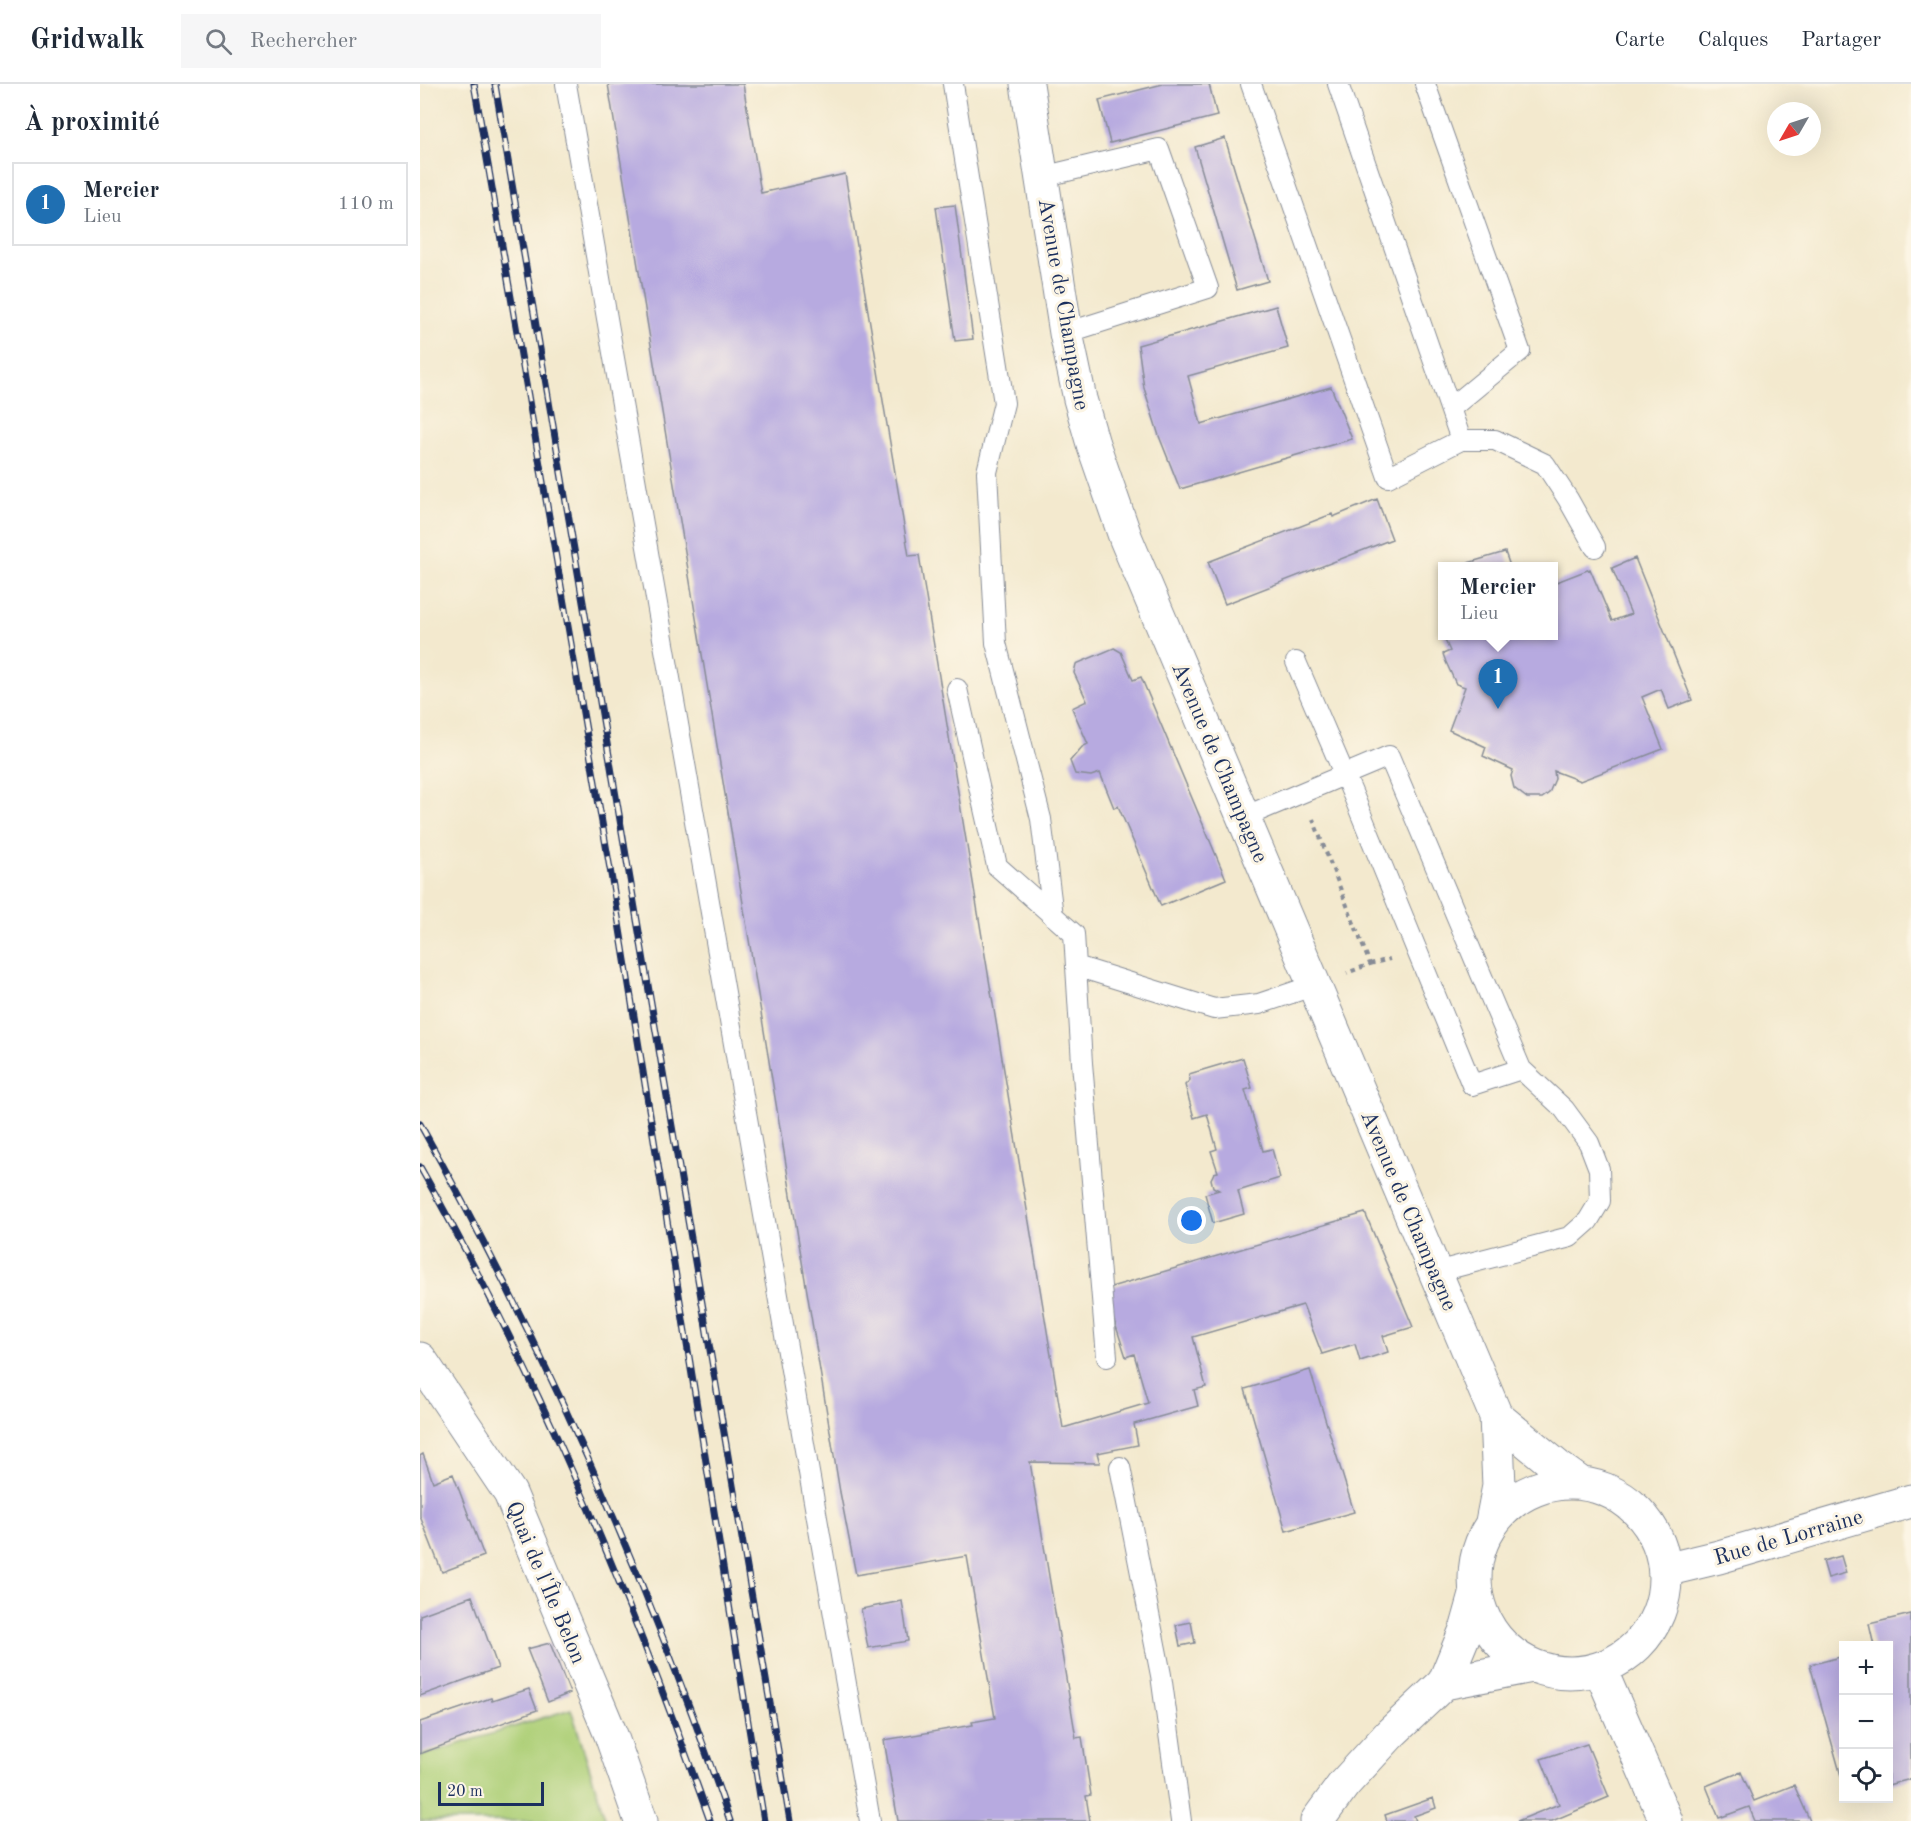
<!DOCTYPE html>
<html lang="fr">
<head>
<meta charset="utf-8">
<style>
	body { margin:0; font-family:"Old Standard TT",serif; background:#f6f6f7; color:#1f2937 }
	.controls { position:absolute; right:18px; bottom:18px; display:grid; overflow:hidden; border-radius:0px; box-shadow:0 6px 24px #0002 }
	.controls button { width:54px; height:54px; display:grid; place-items:center; padding:0; border:0; border-bottom:2px solid #e0e1e3; background:#fff; color:#1f2937; font:30px sans-serif }
	.compass { position:absolute; left:1347px; top:18px; width:54px; height:54px; border-radius:50%; background:#fff; box-shadow:0 6px 24px #0002; rotate:231deg }
	.scale { position:absolute; left:18px; bottom:15px; width:106px; box-sizing:border-box; padding-left:6px; border:3px solid #1b2f5e; border-top:0; font-size:16px; line-height:21px; white-space:nowrap; color:#1b2f5e; -webkit-text-stroke:4px #fcf5e5; paint-order:stroke }
	.you { position:absolute; left:772px; top:1137px; width:21px; height:21px; margin:-15px; border:4px solid #fff; border-radius:50%; background:#1a73e8; box-shadow:0 0 0 9px #1a73e833 }
	.badge { display:grid; place-items:center; width:39px; height:39px; border-radius:50%; background:#1f6fb2; color:#fff; font-size:20px; font-weight:700 }
	.pin { position:absolute; translate:-50% -50px; filter:drop-shadow(0 2px 3px #0008) }
	.pin::after { content:''; position:absolute; top:32px; width:21px; height:18px; background:inherit; clip-path:polygon(0 0,100% 0,50% 100%) }
	.popup { position:absolute; left:1018px; top:478px; width:120px; height:78px; box-sizing:border-box; display:grid; place-content:center; border-radius:0px; background:#fff; filter:drop-shadow(0 2px 4px #0005); font-size:20px; white-space:nowrap; color:#747a83 }
	.popup b { font-size:22px; color:#1f2937 }
	.popup::after { content:''; position:absolute; left:50%; top:100%; margin-left:-12px; border:12px solid transparent; border-top-color:#fff }
	.list { margin:0; padding:0; list-style:none }
	h2 { display:flex; justify-content:space-between; align-items:center; height:78px; margin:0; padding:0 24px; font-size:26px }
	h2 small { font-size:20px; font-weight:400; color:#747a83 }
	.list li { display:grid; grid-template-columns:39px 1fr auto; gap:18px; align-items:center; box-sizing:border-box; height:84px; margin:0 12px 12px; padding:0 12px; border:2px solid #e0e1e3; border-radius:0px }
	.list b { display:block; font-size:22px; white-space:nowrap }
	.list p { margin:0; font-size:20px; white-space:nowrap; color:#747a83 }
	.list em { font-size:20px; font-style:normal; color:#747a83 }
	.icon { flex:none; width:33px; height:33px; fill:none; stroke:currentColor; stroke-width:2; stroke-linecap:round; stroke-linejoin:round }
	.map { position:relative; flex:none; width:1491px; height:1737px; overflow:hidden }
	header { display:flex; align-items:center; gap:36px; box-sizing:border-box; height:84px; padding:0 30px; background:#fff; border-bottom:2px solid #e0e1e3 }
	header strong { font-size:28px }
	nav { display:flex; gap:33px; margin-inline-start:auto; font-size:21px }
	.search { width:420px; height:54px; background:#f6f6f7; display:flex; align-items:center; gap:15px; box-sizing:border-box; padding:0 21px; border-radius:0px; color:#747a83; font-size:22px }
	main { display:flex }
	aside { flex:1; background:#fff }
	.map>svg:first-child { display:block }
	.green { fill:#afd079; stroke:#65806c; stroke-width:1.5 }
	.building { fill:#b7aae0 }
	.lines { fill:none; stroke-linecap:round; stroke-linejoin:round }
	.lane-casing { stroke:#878c96; stroke-width:22 }
	.street-casing { stroke:#878c96; stroke-width:35 }
	.secondary-casing { stroke:#878c96; stroke-width:35 }
	.primary-casing { stroke:#878c96; stroke-width:35 }
	.path { stroke:#878c96; stroke-width:4; stroke-dasharray:4.5 4.5; stroke-linecap:butt }
	.lane { stroke:#fff; stroke-width:20 }
	.street { stroke:#fff; stroke-width:33 }
	.secondary { stroke:#fff; stroke-width:33 }
	.primary { stroke:#fff; stroke-width:33 }
	.rail-casing { stroke:#1b2f5e; stroke-width:7 }
	.rail { stroke:#fcf5e5; stroke-width:4.5; stroke-dasharray:14; stroke-linecap:butt }
	.labels { text-anchor:middle; stroke-width:6; stroke-linejoin:round; paint-order:stroke }
	.street-label { font-size:22px; fill:#1b2f5e; stroke:#fcf5e5 }
</style>
</head>
<body>
<header>
<strong>Gridwalk</strong>
<div class="search"><svg class="icon" aria-label="search" viewBox="0 0 24 24"><circle cx="10" cy="10" r="6"/><path d="M15 15l6 6"/></svg>Rechercher</div>
<nav><a>Carte</a><a>Calques</a><a>Partager</a></nav>
</header>
<main>
<aside>
<h2>À proximité<small></small></h2>
<ul class="list">
<li><span class="badge">1</span><div><b>Mercier</b><p>Lieu</p></div><em>110 m</em></li>
</ul>
</aside>
<div class="map">
<svg width="1491" height="1737" viewBox="0 0 1491 1737">
	<rect width="100%" height="100%" fill="#fcf5e5"/>
	<filter id="ink" filterUnits="userSpaceOnUse"><feTurbulence type="fractalNoise" baseFrequency=".0167" numOctaves="2"/><feDisplacementMap in="SourceGraphic" scale="12" xChannelSelector="R" yChannelSelector="G"/><feConvolveMatrix kernelMatrix="1 2 1 2 8 2 1 2 1" color-interpolation-filters="sRGB"/></filter>
	<filter id="wash" filterUnits="userSpaceOnUse"><feTurbulence type="fractalNoise" baseFrequency=".008" numOctaves="4" result="noise"/><feDisplacementMap in="SourceGraphic" scale="24" xChannelSelector="R" yChannelSelector="G"/><feGaussianBlur stdDeviation="1.35" result="paint"/><feColorMatrix in="noise" values="0 0 0 0 0 0 0 0 0 0 0 0 0 0 0 0 0 1.4 0 .05"/><feComposite in="paint" operator="in"/></filter>
	<g filter="url(#wash)">
		<rect width="100%" height="100%" fill="#f3e9ce"/>
		<path class="green" d="M151 1625 186 1737H0V1672Z"/>
		<g id="blocks">
			<path class="building" d="M188 0H323L341 109 425 90 489 472 499 471 643 1344 728 1319 714 1270 706 1273 684 1205 945 1129 993 1243 963 1252 968 1268 940 1277 935 1260 902 1270 883 1221 773 1253 786 1303 774 1306 778 1322 714 1340 718 1361 677 1369 680 1379 610 1378 656 1654 662 1653 671 1711 666 1712 670 1737H478L464 1656 553 1641 552 1638 575 1634 547 1472 436 1491 420 1408Z
				M743 0H789L797 32 690 59 679 16Z
				M805 54 848 197 817 206 775 63Z
				M535 121 553 255 535 257 516 123Z
				M856 222 868 264 768 292 781 340 911 303 932 355 760 405 739 352 724 304 718 261Z
				M957 415 972 455 805 520 788 478 912 430 913 433Z
				M1085 468 1090 482H1042L1041 481Z
				M1215 474 1272 616 1249 625 1241 605 1222 613 1243 665 1160 697 1134 687 1135 695 1129 709 1122 714H1107L1094 704 1091 692 1093 686 1063 672 1066 663 1029 646 1045 603 1036 600 1026 578 1023 570 1030 567 1023 552H1134V499L1170 485 1192 537 1211 530 1192 484Z
				M694 564 701 568 713 596 721 593 806 795 741 822 698 722 694 724 680 689 671 692 655 690 650 677 662 663 668 660 652 624 667 617 654 589 656 580Z
				M823 974 832 1004 825 1006 843 1067 852 1065 860 1094 818 1107 824 1130 793 1139 785 1110 799 1106 793 1103 791 1095 794 1089 798 1088 791 1067 797 1065 787 1030 774 1034 765 1001 770 996 769 990Z
				M890 1286 934 1428 866 1447 825 1305Z
				M3 1370 13 1398 33 1390 64 1472 22 1488 0 1432V1372Z
				M1421 1472 1426 1489 1408 1494 1403 1477Z
				M52 1512 78 1584 0 1612V1531Z
				M482 1517 488 1557 448 1564 441 1525Z
				M1491 1530V1695L1468 1701V1562H1454L1449 1540Z
				M771 1538 775 1559 760 1562 756 1541Z
				M130 1559 150 1609 128 1618 107 1565Z
				M1424 1572V1699H1423L1390 1581Z
				M109 1605 117 1626 0 1670V1638L71 1614 72 1617Z
				M1167 1660 1189 1713 1132 1737H1097L1139 1720 1121 1675Z
				M1321 1688 1334 1717 1374 1701 1390 1737H1335L1329 1723 1299 1734 1286 1702Z
				M1013 1714 1016 1724 994 1732 996 1737H967L965 1731Z"/>
		</g>
	</g>
	<g filter="url(#ink)">
		<use href="#blocks" fill-opacity="0" stroke="#878c96" stroke-width="1.5"/>
		<g class="lines">
			<defs>
				<path id="lane" d="M146 0 450 1737
					M533 0 584 319 567 388 576 559 621 735 633 832
					M831 0 968 393 1041 356H1075L1125 380 1148 415 1175 463
					M918 0 1041 356
					M1005 0 1100 267 1031 324
					M622 93 739 65 788 204 646 249
					M876 578 934 713 1052 1001 1101 985
					M537 605 577 782 654 850 662 979 687 1273
					M824 733 969 672 1101 985 1144 1025 1169 1059 1179 1085 1180 1117 1168 1137 1150 1153 1016 1188
					M656 882 794 925 839 920 895 901
					M700 1383 741 1591 761 1737"/>
				<path id="street" d="M0 1275 90 1409 191 1651 221 1737
					M1245 1486 1299 1473 1491 1417"/>
				<path id="secondary" d="M1180 1585 1246 1737"/>
				<path id="primary" d="M607 0 646 249 660 315 673 360 706 455 1076 1332 1079 1402 1072 1438
					M1076 1332 1139 1384 1160 1399
					M1055 1494a95 95 0 1 1 190 0a95 95 0 1 1-190 0Z
					M1024 1599 1112 1582
					M897 1737 924 1700 970 1650 1024 1599 1047 1543 1056 1511"/>
			</defs>
			<use href="#lane" class="lane-casing"/>
			<use href="#street" class="street-casing"/>
			<use href="#secondary" class="secondary-casing"/>
			<use href="#primary" class="primary-casing"/>
			<path class="path" d="M893 735 950 880 927 889
				M950 880 970 875"/>
			<use href="#lane" class="lane"/>
			<use href="#street" class="street"/>
			<use href="#secondary" class="secondary"/>
			<use href="#primary" class="primary"/>
			<defs>
				<path id="rail" d="M54 0 193 802 344 1737
					M75 0 370 1737
					M0 1040C124 1262 228 1496 310 1737
					M0 1083C118 1291 210 1512 290 1737"/>
			</defs>
			<use href="#rail" class="rail-casing"/>
			<use href="#rail" class="rail"/>
		</g>
	</g>
	<g class="labels">
		<g class="street-label">
			<text transform="translate(645 220) rotate(80)" y="8">Avenue de Champagne</text>
			<text transform="translate(801 678) rotate(67)" y="8">Avenue de Champagne</text>
			<text transform="translate(990 1126) rotate(67)" y="8">Avenue de Champagne</text>
			<text transform="translate(1368 1452) rotate(-16)" y="8">Rue de Lorraine</text>
			<text transform="translate(127 1498) rotate(67)" y="8">Quai de l'Île Belon</text>
		</g>
	</g>
</svg>
<div class="controls">
<button>+</button>
<button>−</button>
<button><svg class="icon" aria-label="locate" viewBox="0 0 24 24"><circle cx="12" cy="12" r="6"/><path d="M12 2v4M12 18v4M2 12h4M18 12h4"/></svg></button>
</div>
<svg class="compass" viewBox="-18 -18 36 36"><path d="M0-13l5 13h-10z" fill="#e53935"/><path d="M0 13l5-13h-10z" fill="#747a83"/></svg>
<div class="scale">20 m</div>
<div class="you"></div>
<div class="pin badge" style="left:1078px;top:625px">1</div>
<div class="popup"><b>Mercier</b>Lieu</div>
</div>
</main>
</body>
</html>
